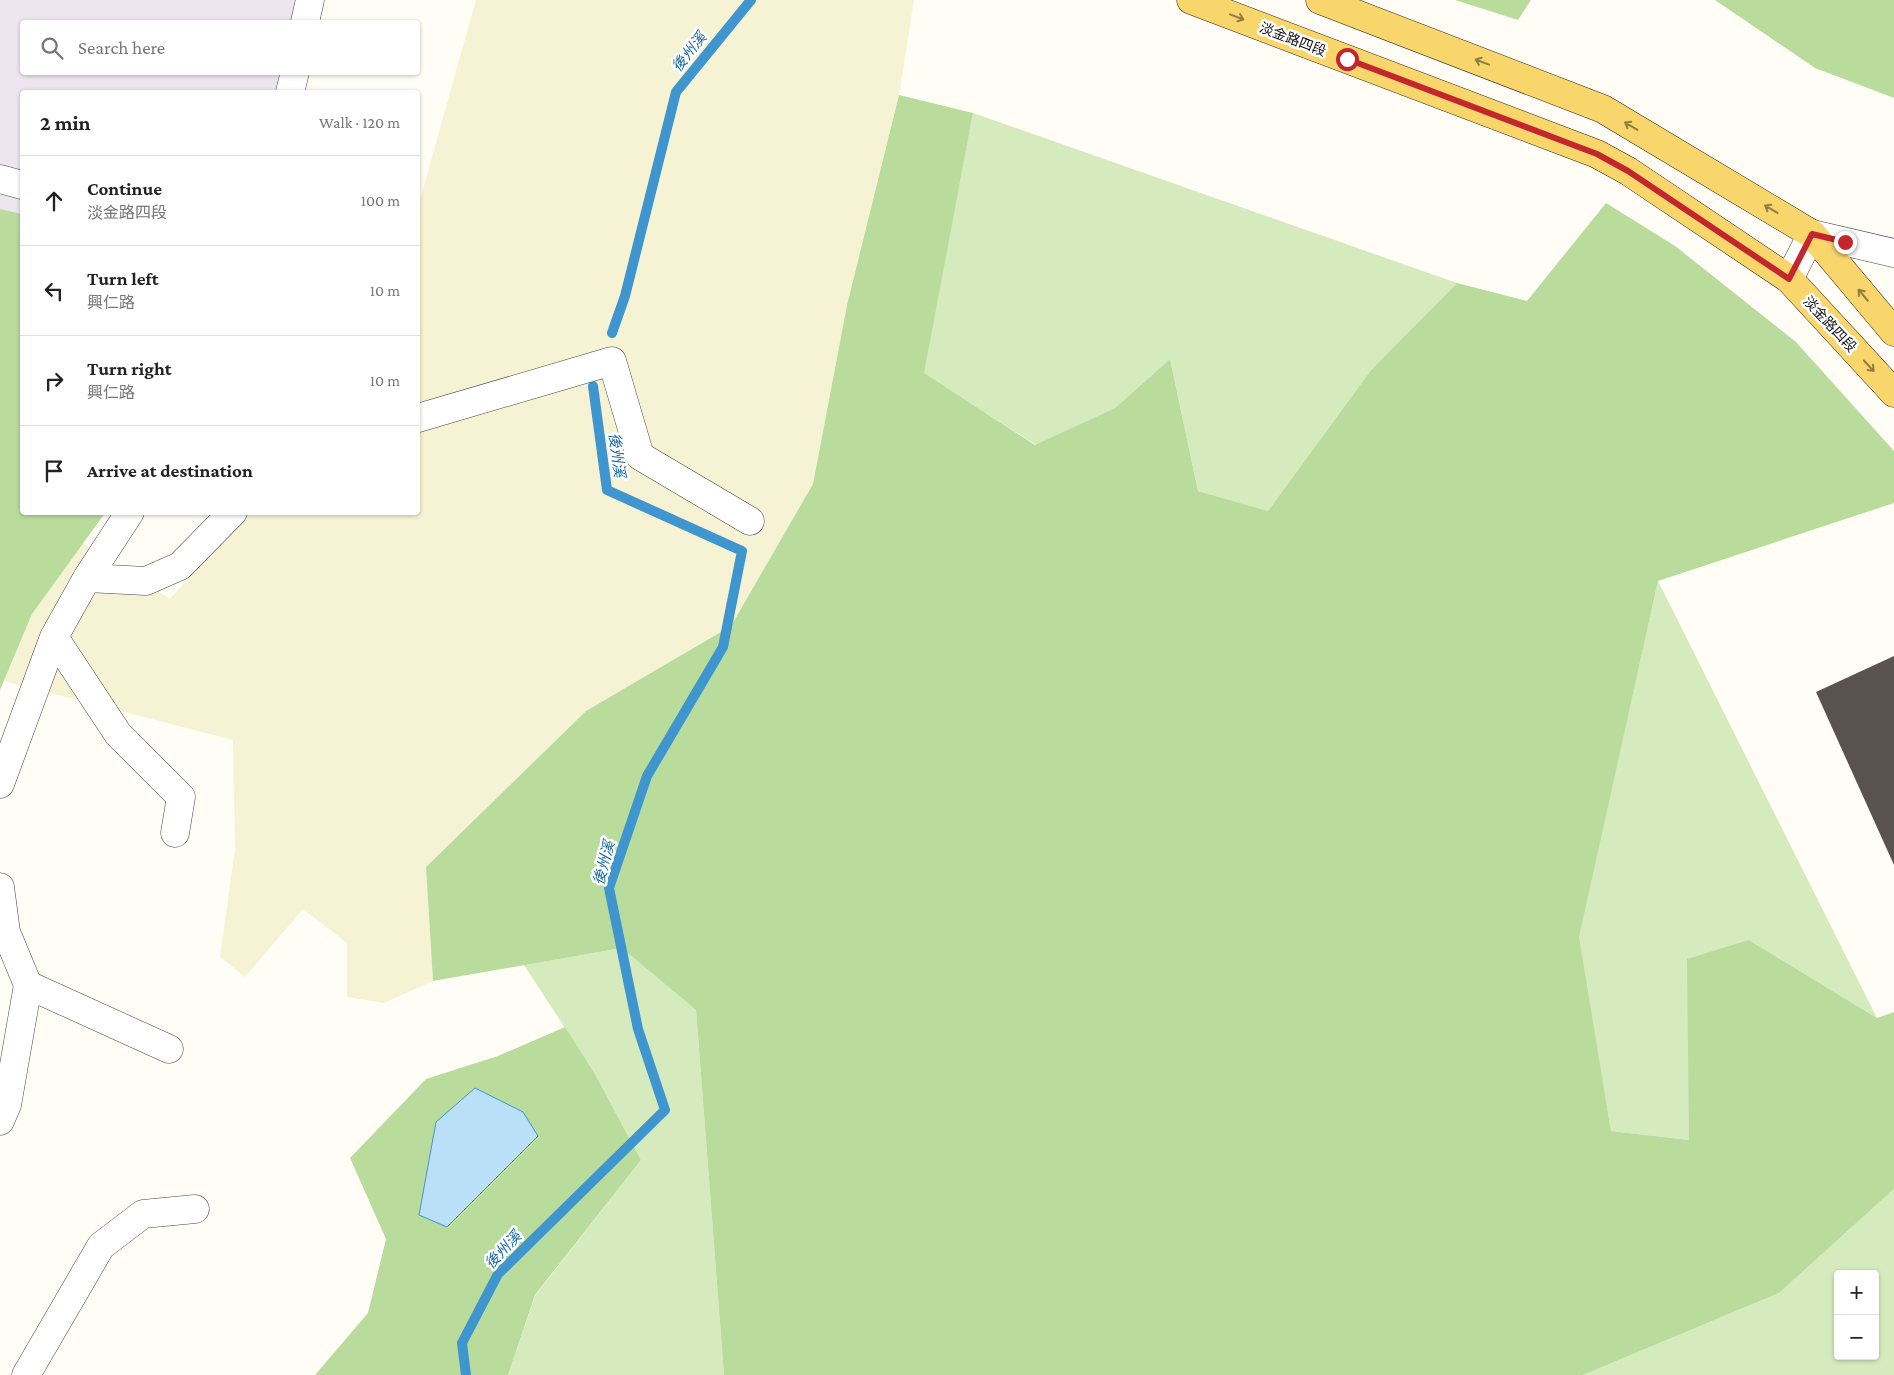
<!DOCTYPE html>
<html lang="en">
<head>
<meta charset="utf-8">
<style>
	body { margin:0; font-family:"Crimson Pro","Noto Sans TC",serif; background:#f6f6f6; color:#222 }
	.controls { position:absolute; right:15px; bottom:15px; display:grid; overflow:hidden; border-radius:5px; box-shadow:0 1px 4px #0004 }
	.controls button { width:45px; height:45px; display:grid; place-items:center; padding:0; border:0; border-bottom:1px solid #e0e0e0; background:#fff; color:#222; font:25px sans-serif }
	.stop { position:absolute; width:15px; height:15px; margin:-11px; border:4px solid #c4262e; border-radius:50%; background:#fff }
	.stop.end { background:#c4262e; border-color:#fff; box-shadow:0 1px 5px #0008 }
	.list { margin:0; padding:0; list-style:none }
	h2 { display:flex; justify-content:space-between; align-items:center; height:65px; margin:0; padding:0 20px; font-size:21px }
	h2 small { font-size:16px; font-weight:400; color:#767676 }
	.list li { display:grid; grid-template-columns:32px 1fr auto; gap:15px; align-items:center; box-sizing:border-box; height:90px; padding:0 20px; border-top:1px solid #e0e0e0 }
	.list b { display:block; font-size:19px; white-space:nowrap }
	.list p { margin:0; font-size:16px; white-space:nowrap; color:#767676 }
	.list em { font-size:16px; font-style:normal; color:#767676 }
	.icon { flex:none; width:28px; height:28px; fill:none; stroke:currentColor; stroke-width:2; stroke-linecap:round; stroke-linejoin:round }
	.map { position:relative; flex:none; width:1894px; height:1375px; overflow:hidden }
	.search { position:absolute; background:#fff; box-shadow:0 1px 4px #0004; left:20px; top:20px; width:400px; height:55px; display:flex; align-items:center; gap:12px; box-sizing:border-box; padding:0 18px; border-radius:5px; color:#767676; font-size:19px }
	.panel { position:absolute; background:#fff; box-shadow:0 1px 4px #0004; left:20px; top:90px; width:400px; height:425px; border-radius:5px }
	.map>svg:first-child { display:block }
	.industrial { fill:#eee6ef }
	.farmland { fill:#f6f3d4 }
	.green { fill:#d5ebbd; fill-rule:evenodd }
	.forest { fill:#b9dc9c }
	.water { fill:#b9e0f7; stroke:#3f96cf }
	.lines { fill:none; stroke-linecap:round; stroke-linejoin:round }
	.stream { stroke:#3f96cf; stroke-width:10 }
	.building { fill:#5a524d }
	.minor-casing { stroke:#444; stroke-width:29 }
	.major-casing { stroke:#222; stroke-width:29 }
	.minor { stroke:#fff; stroke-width:28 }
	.major { stroke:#f9d66b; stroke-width:28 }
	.oneway { stroke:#917d42 }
	.route { stroke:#c4262e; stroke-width:6 }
	.labels { text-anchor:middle; stroke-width:5; stroke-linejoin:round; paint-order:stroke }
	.street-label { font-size:14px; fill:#111; stroke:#fff }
	.water-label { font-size:15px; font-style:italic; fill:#1768a6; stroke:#fff }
</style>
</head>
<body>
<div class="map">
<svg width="1894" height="1375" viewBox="0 0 1894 1375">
	<rect width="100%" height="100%" fill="#fffdf5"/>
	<path class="industrial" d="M0 0H301L296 22H22V72L284 73 280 92H22V214L0 209Z"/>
	<path class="farmland" d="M476 0H914L899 95 847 305 813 484 731 626 586 711 426 867 433 981 384 1003 347 997V943L303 909 245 977 220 957 235 850 233 740 4 681 32 614 82 543 170 599 246 513 418 512V207Z"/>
	<path class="green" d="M973 113 1457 283 1371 370 1268 511 1198 491 1170 359 1115 408 1036 445 923 373Z
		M1658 581 1877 1018 1749 940 1689 1140 1611 1131 1578 937Z
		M623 948 696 1010 724 1375H508L535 1296 641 1160 595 1074 524 965Z
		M1894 1189V1375H1583L1779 1293ZM1838 1274H1875V1356H1838Z"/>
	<path class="forest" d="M1455 0H1531L1518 20Z
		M1715 0H1894V98L1815 68Z
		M899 95 973 113 924 373 1035 445 1115 408 1170 359 1198 491 1268 511 1371 370 1457 283 1527 301 1606 203 1675 246 1796 342 1894 451V503L1658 581 1579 937 1611 1131 1689 1140 1687 959 1749 940 1877 1018 1894 1012V1189L1779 1293 1583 1375H724L696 1010 622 948 433 981 426 867 586 711 731 626 813 484 847 305Z
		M0 209 22 214V512L105 513 32 614 0 690Z
		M565 1027 595 1074 641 1160 535 1295 508 1375H315L368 1313 386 1239 350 1158 426 1079 498 1056Z"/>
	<path class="water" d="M475 1088 523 1112 538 1136 447 1227 419 1215 436 1122Z"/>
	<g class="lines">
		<path class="stream" d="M612 333 625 296 676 92 751 0
			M466 1375 462 1343 498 1274 665 1110 638 1029 609 888 647 776 723 647 742 551 607 490 593 386"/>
	</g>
	<path class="building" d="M1894 656V865L1816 692Z"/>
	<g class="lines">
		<defs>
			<path id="minor" d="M305 22 310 0
				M290 92 295 72
				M0 179 22 185
				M1789 279 1812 234 1894 253
				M418 418 612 361 640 456 750 521
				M87 578 146 581 180 566 233 512
				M54 637 118 734 181 797 175 833
				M0 784 54 637 87 578 130 512
				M0 887 6 932 28 985 7 1105 0 1121
				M28 985 169 1049
				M26 1375 101 1246 143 1214 195 1209"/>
			<path id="major" d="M1191 0 1597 154 1628 171 1789 279 1894 393
				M1320 0 1603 109 1812 234 1894 332"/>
		</defs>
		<use href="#minor" class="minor-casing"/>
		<use href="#major" class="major-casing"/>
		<use href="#minor" class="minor"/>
		<use href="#major" class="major"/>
	</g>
	<defs><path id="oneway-shaft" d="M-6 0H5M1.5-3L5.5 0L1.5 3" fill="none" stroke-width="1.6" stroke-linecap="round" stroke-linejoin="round" transform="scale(1.25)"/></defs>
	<g class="oneway">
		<use href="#oneway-shaft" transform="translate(1237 17) rotate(21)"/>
		<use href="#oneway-shaft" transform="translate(1482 62) rotate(-159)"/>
		<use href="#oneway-shaft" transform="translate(1631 126) rotate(-149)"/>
		<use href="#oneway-shaft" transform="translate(1771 209) rotate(-149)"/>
		<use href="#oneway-shaft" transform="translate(1863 295) rotate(-130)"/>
		<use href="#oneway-shaft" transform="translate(1869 366) rotate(47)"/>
	</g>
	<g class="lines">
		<path class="route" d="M1347 59 1597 154 1628 171 1789 279 1812 234 1845 242"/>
	</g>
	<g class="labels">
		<g class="street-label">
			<text transform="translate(1293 39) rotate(21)" y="5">淡金路四段</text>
			<text transform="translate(1830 324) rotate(47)" y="5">淡金路四段</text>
		</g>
		<g class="water-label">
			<text transform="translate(689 52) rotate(-51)" y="5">後州溪</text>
			<text transform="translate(617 455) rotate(83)" y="5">後州溪</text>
			<text transform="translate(604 863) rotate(-75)" y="5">後州溪</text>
			<text transform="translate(503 1250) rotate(-47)" y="5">後州溪</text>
		</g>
	</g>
</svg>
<div class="controls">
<button>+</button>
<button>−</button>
</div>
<div class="stop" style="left:1347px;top:59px"></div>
<div class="stop end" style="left:1845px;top:242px"></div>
<div class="search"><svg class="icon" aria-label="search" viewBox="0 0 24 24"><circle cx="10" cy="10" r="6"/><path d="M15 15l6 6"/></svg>Search here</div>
<section class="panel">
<h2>2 min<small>Walk · 120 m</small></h2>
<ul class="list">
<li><svg class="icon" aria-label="ahead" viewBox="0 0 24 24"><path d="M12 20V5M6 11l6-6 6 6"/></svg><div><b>Continue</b><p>淡金路四段</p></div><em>100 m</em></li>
<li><svg class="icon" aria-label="left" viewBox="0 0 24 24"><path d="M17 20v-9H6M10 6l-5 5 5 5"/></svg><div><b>Turn left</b><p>興仁路</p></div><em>10 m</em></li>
<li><svg class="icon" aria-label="right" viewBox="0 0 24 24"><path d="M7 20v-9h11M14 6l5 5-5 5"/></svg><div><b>Turn right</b><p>興仁路</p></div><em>10 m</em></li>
<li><svg class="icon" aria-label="arrive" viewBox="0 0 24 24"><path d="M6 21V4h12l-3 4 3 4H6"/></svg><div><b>Arrive at destination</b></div></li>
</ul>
</section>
</div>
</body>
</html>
